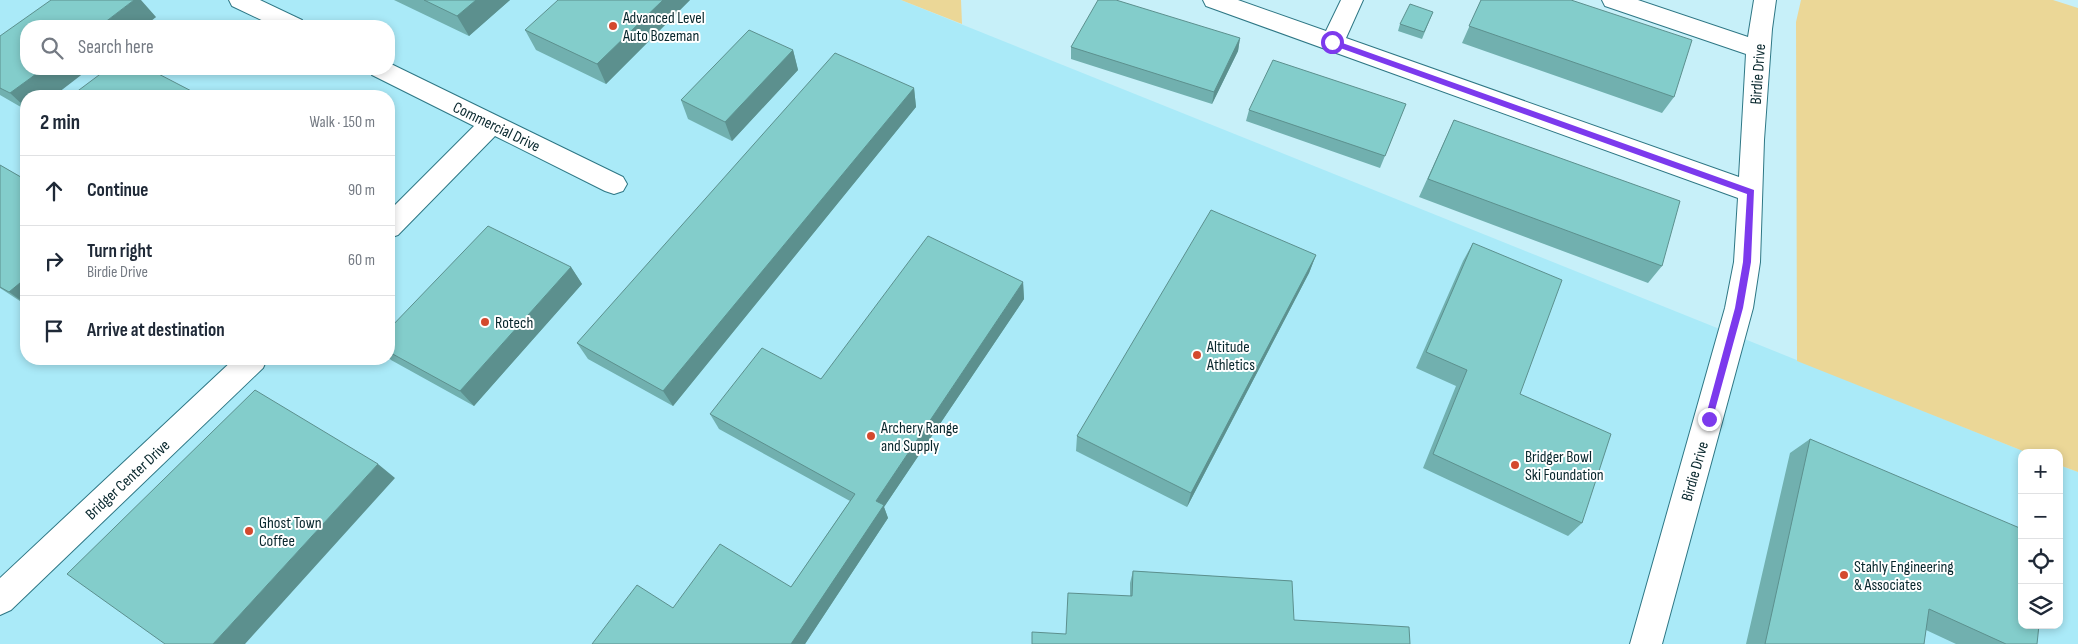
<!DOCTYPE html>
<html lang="en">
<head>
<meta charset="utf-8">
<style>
	body { margin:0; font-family:"Sofia Sans Condensed",sans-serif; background:#f2f2f3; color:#1f2937 }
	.controls { position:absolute; right:15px; bottom:15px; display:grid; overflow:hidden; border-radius:10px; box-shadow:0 2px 8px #0003 }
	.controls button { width:45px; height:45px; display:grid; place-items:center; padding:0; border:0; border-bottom:1px solid #e0e1e3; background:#fff; color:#1f2937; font:25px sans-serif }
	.stop { position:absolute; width:15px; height:15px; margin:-11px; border:4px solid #7c3aed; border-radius:50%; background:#fff }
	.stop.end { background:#7c3aed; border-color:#fff; box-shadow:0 1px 5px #0008 }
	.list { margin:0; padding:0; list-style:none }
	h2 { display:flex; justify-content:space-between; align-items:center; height:65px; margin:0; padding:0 20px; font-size:21px }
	h2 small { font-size:16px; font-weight:400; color:#747a83 }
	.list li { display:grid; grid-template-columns:32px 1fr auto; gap:15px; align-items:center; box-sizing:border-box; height:70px; padding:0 20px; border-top:1px solid #e0e1e3 }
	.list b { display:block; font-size:19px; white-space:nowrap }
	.list p { margin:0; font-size:16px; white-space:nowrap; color:#747a83 }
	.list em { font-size:16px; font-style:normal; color:#747a83 }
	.icon { flex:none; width:28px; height:28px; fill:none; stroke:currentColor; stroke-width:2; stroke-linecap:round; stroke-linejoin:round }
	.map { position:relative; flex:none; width:2078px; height:644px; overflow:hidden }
	.search { position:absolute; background:#fff; box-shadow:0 2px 8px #0003; left:20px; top:20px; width:375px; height:55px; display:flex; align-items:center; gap:12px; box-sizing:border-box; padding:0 18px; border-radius:20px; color:#747a83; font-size:19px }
	.panel { position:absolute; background:#fff; box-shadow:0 2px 8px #0003; left:20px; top:90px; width:375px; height:275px; border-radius:20px }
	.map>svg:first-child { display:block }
	.built { fill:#aaeaf8; fill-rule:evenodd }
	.green { fill:#ebd797 }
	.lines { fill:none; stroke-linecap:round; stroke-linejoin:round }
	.minor-casing { stroke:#2e7785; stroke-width:2 }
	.minor { fill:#fff; fill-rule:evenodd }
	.wall { fill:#71b0af }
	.shaded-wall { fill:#5c908e }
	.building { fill:#83cdcb; stroke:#5c908e }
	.route { fill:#7c3aed }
	.poi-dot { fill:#d4492e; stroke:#fff; stroke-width:2 }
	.labels { text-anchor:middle; stroke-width:4; stroke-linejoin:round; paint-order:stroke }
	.poi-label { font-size:16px; fill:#07262c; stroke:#fff; text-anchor:start }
	.street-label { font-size:16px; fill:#07262c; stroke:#fff }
</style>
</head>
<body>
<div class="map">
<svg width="2078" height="644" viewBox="0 0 2078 644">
	<rect width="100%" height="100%" fill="#c7f0f9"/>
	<path class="built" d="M0 0H901L2028 453H2022V625H2059V465L2078 472V644H0ZM26 26H389V69H26ZM26 96H389V359H26Z"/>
	<path class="green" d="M901 0H961L962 24Z
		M1801 0H2053L2078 8V472L2059 465V453H2028L1797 361 1796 22Z"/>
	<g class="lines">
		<defs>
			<path id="minor" d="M229 0H260L302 20 306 26H274L232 6Z
				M1203 0H1238L1326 31 1341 0H1363L1346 38 1739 177 1746 54 1605 6 1602 0H1638L1748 37 1754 0H1776L1772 29 1764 140 1760 262 1753 308 1662 644H1630L1725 308 1734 262 1738 198 1206 6Z
				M389 63 623 177 627 184 623 191 614 194 605 191 495 136 398 235 389 238V211L474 126 372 75 368 69H389Z
				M234 359H267L263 368 11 610 0 615V578Z"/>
		</defs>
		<use href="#minor" class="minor-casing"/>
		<use href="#minor" class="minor"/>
	</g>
	<path class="wall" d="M394 0H510L469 36Z
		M690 0 606 84 536 50 525 30Z
		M1481 0 1674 97 1662 113 1462 43Z
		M1433 12 1422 39 1398 31 1400 24Z
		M156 17 26 96V110L0 95V36Z
		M1240 38 1238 51 1212 104 1071 59V47Z
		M793 50 798 70 732 141 688 119 681 100Z
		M914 88 916 107 673 406 588 359 577 343Z
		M1406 104 1380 168 1246 121 1249 110Z
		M1454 120 1662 266 1648 283 1419 197Z
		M0 165 26 180V305L0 288Z
		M1473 243 1520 394 1582 523 1568 536 1423 468 1456 386 1416 368 1463 261Z
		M1316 255 1309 273 1187 507 1076 451 1077 436Z
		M571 267 582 284 474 406 391 360 389 358V329Z
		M1023 282 1024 299 884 507 888 518 805 644H592L673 608 791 587 850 501 719 429 710 414 821 379Z
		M1810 439 2037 644H1956L1926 630 1924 644H1746L1790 453Z
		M1133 571 1292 581 1066 634 1130 596V583Z"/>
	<path class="shaded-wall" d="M134 0H141L156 17 145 26H100Z
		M476 0H510L469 36 457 16Z
		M663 0H690L606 84 597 64Z
		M1240 38 1238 51 1212 104 1214 92Z
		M793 50 798 70 732 141 725 122Z
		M43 69H89L54 96H26V108L10 93Z
		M914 88 916 107 673 406 663 391Z
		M1316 255 1309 273 1187 507 1191 493Z
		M571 267 582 284 474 406 460 391Z
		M26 278V304L9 292Z
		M1023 282 1024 299 884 507 888 518 805 644H791L876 501Z
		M378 464 395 478 245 644H213Z"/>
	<path class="building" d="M51 0H134L100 26H26V69H43L10 93 0 88V36Z
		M424 0H476L457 16Z
		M558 0H663L597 64 525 30Z
		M1098 0H1116L1240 38 1214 92 1071 47Z
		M1481 0H1571L1692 40 1674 97 1469 26Z
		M1410 4 1433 12 1424 32 1400 24Z
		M749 30 793 50 725 122 681 100Z
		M835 53 914 88 663 391 577 343Z
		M1273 60 1406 104 1385 156 1249 110Z
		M107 69H149L201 96H71Z
		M1454 120 1680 201 1662 266 1428 179Z
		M0 165 26 180V278L9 292 0 287Z
		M1211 210 1316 255 1191 493 1077 436Z
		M488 226 571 267 460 391 389 352V329Z
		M928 236 1023 282 876 501 884 505 791 644H592L637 585 673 608 720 544 791 587 855 494 710 414 762 348 821 379Z
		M1473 243 1562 280 1520 394 1611 434 1582 523 1433 454 1467 370 1426 352Z
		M255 390 378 464 213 644H165L67 574Z
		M1810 439 2022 529V625H2039L2037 644H2006L1929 609 1924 644H1765Z
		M1133 571 1292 581 1294 620 1409 627 1410 644H1032V632L1066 634 1068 593 1132 596Z"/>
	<path class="route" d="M1329 40H1334L1754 190 1751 262 1743 308 1712 421H1706L1705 419 1735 308 1743 262 1747 194 1329 44Z"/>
	<g class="poi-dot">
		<circle cx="613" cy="26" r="5"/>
		<circle cx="485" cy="322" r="5"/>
		<circle cx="1197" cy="355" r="5"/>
		<circle cx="871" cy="436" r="5"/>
		<circle cx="1515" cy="465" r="5"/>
		<circle cx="249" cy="531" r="5"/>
		<circle cx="1844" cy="575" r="5"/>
	</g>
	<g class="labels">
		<g class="poi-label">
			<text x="623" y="23">Advanced Level<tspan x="623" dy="18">Auto Bozeman</tspan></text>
			<text x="495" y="328">Rotech</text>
			<text x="1207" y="352">Altitude<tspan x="1207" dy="18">Athletics</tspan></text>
			<text x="881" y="433">Archery Range<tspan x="881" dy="18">and Supply</tspan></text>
			<text x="1525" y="462">Bridger Bowl<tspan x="1525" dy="18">Ski Foundation</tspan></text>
			<text x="259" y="528">Ghost Town<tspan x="259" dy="18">Coffee</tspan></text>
			<text x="1854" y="572">Stahly Engineering<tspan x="1854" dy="18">&amp; Associates</tspan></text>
		</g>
		<g class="street-label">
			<text transform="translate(1757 74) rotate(-86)" y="6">Birdie Drive</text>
			<text transform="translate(497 126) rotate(26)" y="6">Commercial Drive</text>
			<text transform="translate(1694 471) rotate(-74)" y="6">Birdie Drive</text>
			<text transform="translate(127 479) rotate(-43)" y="6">Bridger Center Drive</text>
		</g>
	</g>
</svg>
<div class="controls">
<button>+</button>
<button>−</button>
<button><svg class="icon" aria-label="locate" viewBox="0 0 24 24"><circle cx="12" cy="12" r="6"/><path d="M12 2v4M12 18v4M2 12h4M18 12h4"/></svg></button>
<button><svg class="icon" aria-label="layers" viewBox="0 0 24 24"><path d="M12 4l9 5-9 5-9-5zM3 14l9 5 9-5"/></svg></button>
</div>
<div class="stop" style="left:1332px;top:42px"></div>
<div class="stop end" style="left:1709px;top:419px"></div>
<div class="search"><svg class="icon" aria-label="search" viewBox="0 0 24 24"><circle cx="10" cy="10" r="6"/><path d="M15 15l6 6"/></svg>Search here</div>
<section class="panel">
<h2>2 min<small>Walk · 150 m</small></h2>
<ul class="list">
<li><svg class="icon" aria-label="ahead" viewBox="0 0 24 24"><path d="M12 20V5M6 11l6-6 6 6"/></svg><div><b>Continue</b></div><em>90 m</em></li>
<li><svg class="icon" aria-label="right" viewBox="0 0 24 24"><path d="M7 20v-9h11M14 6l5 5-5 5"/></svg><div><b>Turn right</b><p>Birdie Drive</p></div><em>60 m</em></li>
<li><svg class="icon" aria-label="arrive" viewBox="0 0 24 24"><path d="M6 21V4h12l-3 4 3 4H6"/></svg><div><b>Arrive at destination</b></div></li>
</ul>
</section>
</div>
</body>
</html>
